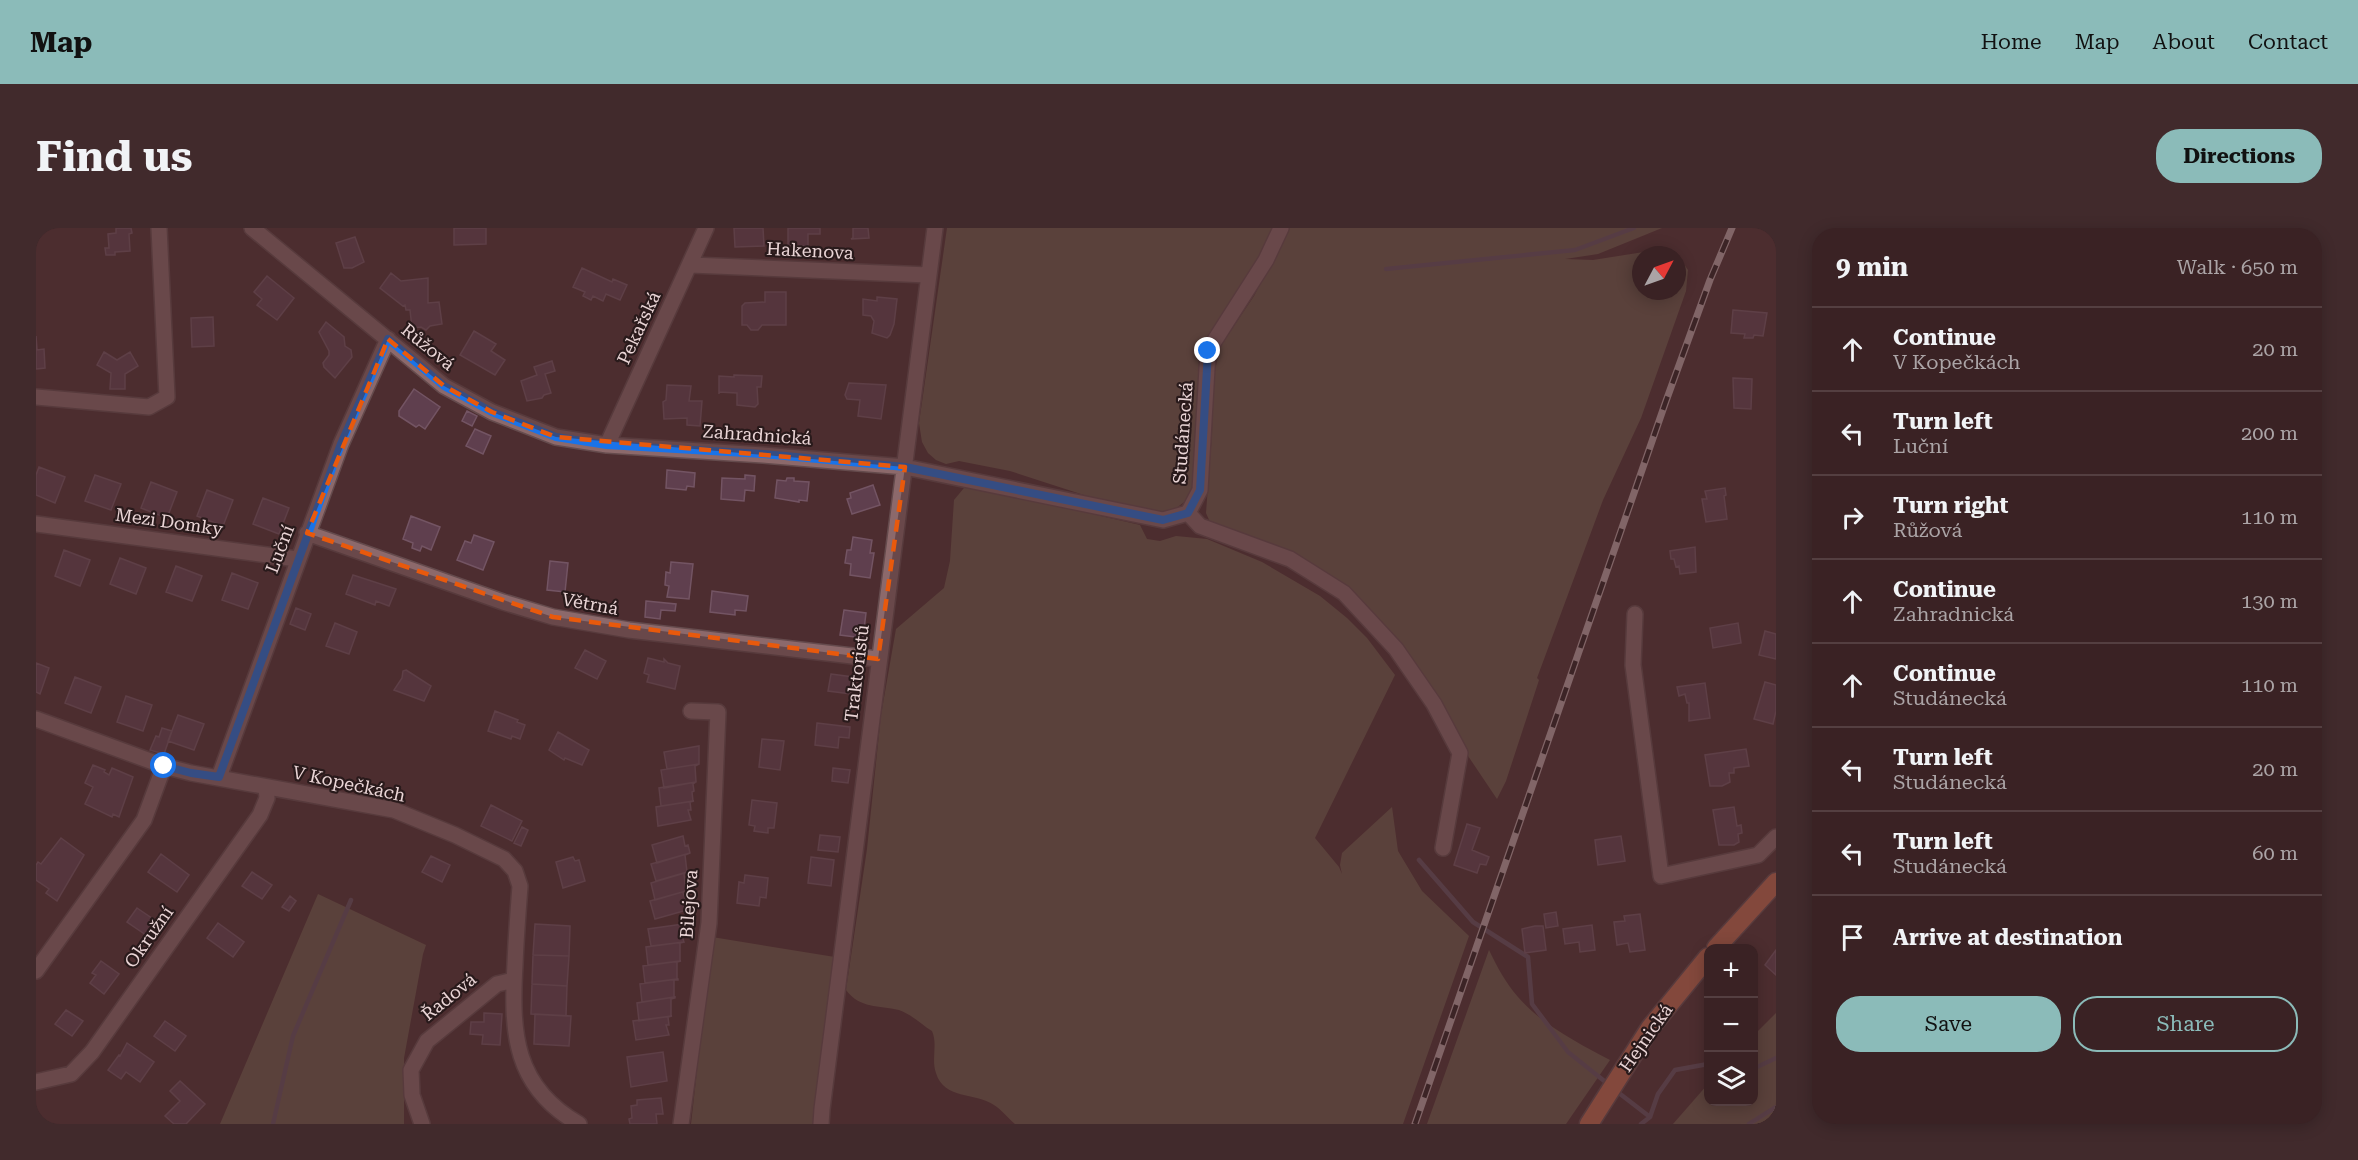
<!DOCTYPE html>
<html lang="en">
<head>
<meta charset="utf-8">
<style>
	body { margin:0; font-family:"Roboto Serif",serif; background:#412a2c; color:#f1f3f6 }
	.controls { position:absolute; right:18px; bottom:18px; display:grid; overflow:hidden; border-radius:12px; box-shadow:0 3px 15px #0003 }
	.controls button { width:54px; height:54px; display:grid; place-items:center; padding:0; border:0; border-bottom:2px solid #543f41; background:#3a2224; color:#f1f3f6; font:30px sans-serif }
	.compass { position:absolute; left:1596px; top:18px; width:54px; height:54px; border-radius:50%; background:#3a2224; box-shadow:0 3px 15px #0003; rotate:49deg }
	.stop { position:absolute; width:18px; height:18px; margin:-14px; border:4px solid #1a73e8; border-radius:50%; background:#fff }
	.stop.end { background:#1a73e8; border-color:#fff; box-shadow:0 2px 6px #0008 }
	.list { margin:0; padding:0; list-style:none }
	h2 { display:flex; justify-content:space-between; align-items:center; height:78px; margin:0; padding:0 24px; font-size:26px }
	h2 small { font-size:20px; font-weight:400; color:#aba4a6 }
	.list li { display:grid; grid-template-columns:39px 1fr auto; gap:18px; align-items:center; box-sizing:border-box; height:84px; padding:0 24px; border-top:2px solid #543f41 }
	.list b { display:block; font-size:22px; white-space:nowrap }
	.list p { margin:0; font-size:20px; white-space:nowrap; color:#aba4a6 }
	.list em { font-size:20px; font-style:normal; color:#aba4a6 }
	.actions { display:flex; gap:12px; padding:18px 24px }
	.actions a { flex:1; padding:14px 0; border:2px solid #8bbbb9; border-radius:24px; text-align:center; font-size:21px; color:#8bbbb9 }
	.actions .main { background:#8bbbb9; color:#111 }
	.icon { flex:none; width:33px; height:33px; fill:none; stroke:currentColor; stroke-width:2; stroke-linecap:round; stroke-linejoin:round }
	.map { position:relative; flex:none; width:1740px; height:896px; overflow:hidden; border-radius:24px }
	header { display:flex; align-items:center; gap:36px; box-sizing:border-box; height:84px; padding:0 30px; background:#8bbbb9; color:#111 }
	header strong { font-size:28px }
	nav { display:flex; gap:33px; margin-inline-start:auto; font-size:21px }
	.intro { display:flex; align-items:center; justify-content:space-between; box-sizing:border-box; height:144px; padding:0 36px }
	h1 { margin:0; font-size:42px }
	.button { padding:15px 27px; border-radius:24px; background:#8bbbb9; color:#111; font-size:21px; font-weight:700 }
	main { display:flex; gap:36px; padding:0 36px }
	aside { flex:1; background:#3a2224; border-radius:24px; box-shadow:0 3px 15px #0003 }
	.map>svg:first-child { display:block }
	.green { fill:#6c5a49; fill-rule:evenodd }
	.lines { fill:none; stroke-linecap:round; stroke-linejoin:round }
	.stream { stroke:#634f5e; stroke-width:4.5 }
	.building { fill:#5f3f4e; stroke:#735463; stroke-width:1.5 }
	.minor-casing { stroke:#654b4d; stroke-width:18 }
	.major-casing { stroke:#654b4d; stroke-width:21 }
	.minor { stroke:#8c696b; stroke-width:15 }
	.major { stroke:#c6684d; stroke-width:18 }
	.rail-casing { stroke:#c0a8aa; stroke-width:7 }
	.rail { stroke:#291a1b; stroke-width:4.5; stroke-dasharray:14; stroke-linecap:butt }
	.route { stroke:#1a73e8; stroke-width:8 }
	.marked { fill:none; stroke:#e8590c; stroke-width:4.5; stroke-dasharray:12 8; stroke-linejoin:round }
	.labels { text-anchor:middle; stroke-width:4.5; stroke-linejoin:round; paint-order:stroke }
	.street-label { font-size:18px; fill:#ead5d6; stroke:#291a1b }
</style>
</head>
<body>
<header>
<strong>Map</strong>
<nav><a>Home</a><a>Map</a><a>About</a><a>Contact</a></nav>
</header>
<div class="intro"><h1>Find us</h1><a class="button">Directions</a></div>
<main>
<div class="map">
<svg width="1740" height="896" viewBox="0 0 1740 896">
	<rect width="100%" height="100%" fill="#4d2d30"/>
	<path class="green" d="M911 0H1236L1210 55 1173 114 1163 136 1161 232 1158 261 1152 271 1134 285 1116 283 1051 268 974 243 923 233 910 236 900 232 892 225 886 214 883 195Z
		M1254 0H1626L1562 26 1529 31 1557 32 1627 21 1641 26 1652 42 1650 63 1605 190 1567 272 1501 450 1503 452 1470 553 1461 571 1424 516 1304 359 1174 294 1170 285 1176 207 1177 152 1184 119 1218 68ZM1605 27H1641V63H1605Z
		M935 258 1104 297 1111 311 1124 313 1140 308 1171 311 1226 334 1284 368 1311 390 1331 410 1359 447 1279 610 1303 639 1306 646 1304 637 1306 625 1356 579 1362 623 1386 663 1433 708 1367 896H979C972 890 966 882 958 877 939 864 908 872 900 845 895 831 902 816 896 803 886 797 875 786 863 782 843 777 824 781 810 762L831 621 845 487 860 401 908 360 914 333 918 272 928 260Z
		M282 666 390 717 387 726 368 830V896H184Z
		M676 709 805 730 786 896H655Z
		M1453 722C1461 739 1470 755 1482 769 1506 797 1542 815 1574 832L1530 896H1391Z
		M1740 785V896H1637L1672 856V874H1718V807Z"/>
	<g class="lines">
		<path class="stream" d="M1350 41 1539 22 1598 0
			M1383 632 1437 694 1492 729 1496 776 1532 824 1572 856
			M1718 839H1721L1740 830
			M1579 862 1614 889
			M237 896 257 808 315 672
			M1605 896 1614 889 1622 866 1639 842 1672 836
			M1713 896 1740 879"/>
	</g>
	<path class="building" d="M80 0H95L96 5 93 6 94 23 79 24V27H70L69 20H73L72 6 80 5Z
		M418 0H450V16L418 17Z
		M698 0H727L728 18 699 19Z
		M752 0H784V6H772V18H752Z
		M817 0H832L833 10 815 11 817 10Z
		M319 9 328 34 316 40H308L300 15Z
		M546 40 576 54 577 51 591 57 584 72 570 66 567 73 557 68 555 72 547 68 549 64 537 59Z
		M355 45 365 53 392 50V75L403 74 406 96 394 98 390 102 385 99 376 100 374 82H370L369 77 367 78 344 60Z
		M231 48 258 70 241 92 221 77 226 71 218 64Z
		M729 64H750V97H726L722 102H715L711 97H706V78L709 75 729 74Z
		M841 69 861 71 858 96 854 107 851 110 836 105 838 93 835 88 827 87V71L841 73Z
		M1697 82 1731 85 1727 108 1718 107 1717 110H1708L1709 106 1695 105Z
		M177 89 178 118 156 119 155 90Z
		M290 94 308 109 309 118 315 122 316 129 299 150 288 139 287 135 293 127V123L283 104Z
		M438 103 460 116 455 123 469 132 459 147 424 127Z
		M0 108 1 122 8 121 9 140 0 141Z
		M68 124 81 132 94 124 102 138 89 146V161H74L75 145 61 137Z
		M516 133 519 143 509 146 515 165 508 167 506 170 491 173 485 153 501 147 498 139Z
		M698 147 726 148 725 159H721L722 176 719 179 701 177V165L683 164V166V148L698 149Z
		M1697 150 1716 151 1715 181 1698 180Z
		M813 155 850 157 845 191 822 188 824 172 811 171 809 167Z
		M631 157 655 158 653 173H666L664 198 651 197V190L628 191 627 174 630 172Z
		M378 161 404 179 389 201 383 197 380 199 363 188V183Z
		M431 183 441 188 436 198 426 193Z
		M439 201 455 208 447 226 430 218Z
		M3 239 29 249 19 275 0 267V247Z
		M631 242 659 245 658 259 651 258 650 262 630 260Z
		M59 247 85 256 75 282 49 273Z
		M709 247 719 248 718 263 709 262 708 273 685 271 686 250 709 251Z
		M751 250H758V253L773 254 771 273 763 272V274L739 270 741 252 750 253Z
		M115 254 141 264 131 290 105 280Z
		M837 257 844 277 816 286 811 271 815 270 814 265Z
		M1689 260 1690 267 1688 268 1691 291 1670 294 1666 271H1671L1669 263Z
		M171 262 197 272 187 298 161 288Z
		M227 270 253 280 243 306 217 296Z
		M375 288 404 299 395 322 386 318 384 323 376 320 377 315 367 311Z
		M438 307 458 314 447 342 421 332 429 313 435 315Z
		M817 309 836 312 834 325H838L834 350 814 347 815 336 809 335 811 322H815Z
		M1659 319 1660 344 1644 346 1643 338 1640 339 1638 331H1635L1634 323Z
		M28 322 54 332 44 358 19 348Z
		M84 330 110 340 100 366 74 356Z
		M514 333 532 335 529 364 511 362Z
		M635 334 657 336 653 371 631 369 633 358 629 357 630 344 634 345Z
		M140 338 166 348 156 373 130 364Z
		M196 345 222 355 212 381 186 372Z
		M317 347 360 361 353 378 340 373 339 377 310 366Z
		M676 363 712 368 710 383 699 382V387L674 384Z
		M610 373 640 376 639 383 625 382 624 391 609 389Z
		M260 380 275 386 269 402 254 396Z
		M808 382 830 385 827 410 804 407Z
		M299 395 321 404 313 426 290 418Z
		M1702 395 1705 415 1677 420 1674 400Z
		M1729 403 1740 406V431L1723 427Z
		M549 422 570 433 561 451 539 440Z
		M612 430 628 434V431L632 435 644 438 639 461 611 454 613 447 608 445Z
		M0 435 13 440 4 466 0 464Z
		M370 442 395 458 388 473 358 462 366 450 367 443Z
		M795 446 817 449 815 466 792 463Z
		M39 449 65 459 55 485 29 475Z
		M1729 454 1740 457V483L1737 496 1718 491Z
		M1669 455 1674 490 1653 493V475H1651L1649 466 1643 468 1641 459Z
		M90 468 116 477 107 503 81 494Z
		M459 483 482 492 481 494 489 497 484 511 476 508 475 511 452 503Z
		M142 487 168 496 158 522 132 513Z
		M781 495 814 499 813 510 803 509 802 520 779 517Z
		M126 500 136 503 128 526 114 522 120 508 123 509Z
		M522 504 553 522 546 537 529 530 528 532 513 522Z
		M726 511 748 513 744 542 723 539Z
		M663 518V536L631 541 628 524Z
		M1710 521 1713 538 1698 540V545H1693L1694 554 1686 558H1674L1669 527Z
		M663 536 659 538 660 554 628 560 625 542Z
		M57 537 69 542 68 544 73 547 76 540 97 549 83 589 77 586 76 589 49 576 57 559 49 555Z
		M797 540 814 542 812 555 796 553Z
		M660 554 657 556 658 563 656 564 657 573 625 578 623 560Z
		M716 572 741 575 738 600H732V605L718 603 719 598 713 597Z
		M658 573 654 574 655 582H652L655 592 622 598 620 579Z
		M455 577 486 593 476 613 445 598Z
		M1698 579 1701 598 1705 597 1706 605 1702 606 1703 614 1698 617H1683L1677 582Z
		M1431 596 1444 600 1436 622 1453 629 1450 637 1444 636 1441 645 1418 637Z
		M486 599 492 602 485 618 478 615Z
		M784 607 804 609 802 624 782 622Z
		M647 608 649 618 652 617 654 625 621 635 616 617Z
		M1585 608 1589 633 1562 637 1559 612Z
		M25 610 48 627 21 673 10 665 13 661 0 652V637L2 634 5 636Z
		M654 625 649 627 651 644 620 653 615 636Z
		M125 626 153 647 141 664 112 644Z
		M395 628 414 637 406 654 386 644Z
		M537 629 539 633 543 632 549 653 527 660 520 634Z
		M775 629 798 632 795 658 772 655Z
		M216 644 236 657 226 671 206 658Z
		M652 644 648 646 650 663 619 672 615 655Z
		M709 647 732 650 730 670 724 669 723 678 701 675 703 654 708 655Z
		M650 663 647 665 650 672H647L651 682 619 691 614 673Z
		M254 668 260 673 253 683 246 679Z
		M101 680 120 693 110 707 91 694Z
		M1520 684 1522 698 1510 700 1508 686Z
		M1604 686 1609 722 1594 724 1592 715 1581 717 1578 694 1589 693 1588 688Z
		M182 695 208 714 197 729 171 710Z
		M499 696 534 698 533 728 497 727Z
		M647 696 648 704 645 705 648 714 615 718 612 701Z
		M1556 697 1559 722 1544 724 1543 714 1529 716 1527 701Z
		M1499 698H1507L1510 722 1489 725 1486 701Z
		M648 714 644 715V733L612 737 610 719Z
		M1740 722V747L1729 737Z
		M497 727 533 728 531 758 496 756Z
		M65 733 83 746 68 766 54 755 60 747 56 745Z
		M645 733 641 734V751L609 755 607 738Z
		M642 751V752H638V769L606 774 604 756Z
		M496 756 531 758 530 788 495 786Z
		M639 769V770L635 771V788L603 793 601 775Z
		M30 782 47 793 36 808 19 796Z
		M448 785 466 786 464 817 446 816 447 807 434 806 435 794H448Z
		M499 786 535 788 533 818 498 816Z
		M636 788 632 789 633 797H630L633 807 600 812 597 793Z
		M129 793 150 808 139 823 118 808Z
		M91 815 118 834 104 854 90 844 85 851 72 842 83 827 84 828Z
		M627 824 631 853 595 859 591 829Z
		M144 853 169 876 150 896H138L129 888 144 873 134 863Z
		M625 870 627 886H620L621 896H594L593 891 596 890 595 878 601 877V872Z"/>
	<g class="lines">
		<defs>
			<path id="minor" d="M216 0 408 158 456 184 520 209 571 217 727 227 869 239 1127 292 1152 285 1164 262 1172 123 1230 32 1245 0
				M655 37 892 47
				M0 169 113 179 131 169 123 0
				M571 217 670 0
				M1152 285 1164 298 1254 331 1308 365 1360 421 1398 476 1424 525 1407 620
				M0 296 261 331
				M271 305 467 374 517 389 593 402 842 431
				M1599 386 1597 437 1625 648 1722 627 1740 609
				M0 491 128 538 155 545 358 582 419 607 468 631 479 643 484 658C482 684 480 710 479 736 475 805 478 859 543 896
				M183 549 305 216 352 111
				M0 743 108 592 128 538
				M0 854 35 846 56 824 224 587 231 570 230 559
				M386 896 376 867 375 842 391 813 461 756 478 752
				M645 896 673 695 682 484 655 483
				M785 896 786 881 899 0"/>
			<path id="major" d="M1680 720 1740 654
				M1553 896 1614 800 1672 729"/>
		</defs>
		<use href="#minor" class="minor-casing"/>
		<use href="#major" class="major-casing"/>
		<use href="#minor" class="minor"/>
		<use href="#major" class="major"/>
		<defs>
			<path id="rail" d="M1379 896 1630 173 1674 52 1696 0"/>
		</defs>
		<use href="#rail" class="rail-casing"/>
		<use href="#rail" class="rail"/>
	</g>
	<g class="lines">
		<path class="route" d="M128 538 155 545 183 549 305 216 352 111 408 158 456 184 520 209 571 217 727 226 869 239 1127 292 1152 285 1164 262 1172 123"/>
	</g>
	<path d="M0 0H1740V896H0ZM352 111 408 158 456 184 520 209 869 239 842 431 517 389 271 305Z" fill="#4d2d30" fill-opacity=".55" fill-rule="evenodd"/>
	<path class="marked" d="M352 111 408 158 456 184 520 209 869 239 842 431 517 389 271 305Z"/>
	<g class="labels">
		<g class="street-label">
			<text transform="translate(774 23) rotate(3)" y="6">Hakenova</text>
			<text transform="translate(603 100) rotate(-65)" y="6">Pekařská</text>
			<text transform="translate(392 119) rotate(39)" y="6">Růžová</text>
			<text transform="translate(1147 205) rotate(-86)" y="6">Studánecká</text>
			<text transform="translate(721 207) rotate(4)" y="6">Zahradnická</text>
			<text transform="translate(133 294) rotate(8)" y="6">Mezi Domky</text>
			<text transform="translate(244 321) rotate(-69)" y="6">Luční</text>
			<text transform="translate(554 376) rotate(10)" y="6">Větrná</text>
			<text transform="translate(821 445) rotate(-83)" y="6">Traktoristů</text>
			<text transform="translate(313 556) rotate(12)" y="6">V Kopečkách</text>
			<text transform="translate(653 676) rotate(-86)" y="6">Bilejova</text>
			<text transform="translate(113 709) rotate(-55)" y="6">Okružní</text>
			<text transform="translate(413 769) rotate(-39)" y="6">Řadová</text>
			<text transform="translate(1610 810) rotate(-55)" y="6">Hejnická</text>
		</g>
	</g>
</svg>
<div class="controls">
<button>+</button>
<button>−</button>
<button><svg class="icon" aria-label="layers" viewBox="0 0 24 24"><path d="M12 4l9 5-9 5-9-5zM3 14l9 5 9-5"/></svg></button>
</div>
<svg class="compass" viewBox="-18 -18 36 36"><path d="M0-13l5 13h-10z" fill="#e53935"/><path d="M0 13l5-13h-10z" fill="#aba4a6"/></svg>
<div class="stop" style="left:128px;top:538px"></div>
<div class="stop end" style="left:1172px;top:123px"></div>
</div>
<aside>
<h2>9 min<small>Walk · 650 m</small></h2>
<ul class="list">
<li><svg class="icon" aria-label="ahead" viewBox="0 0 24 24"><path d="M12 20V5M6 11l6-6 6 6"/></svg><div><b>Continue</b><p>V Kopečkách</p></div><em>20 m</em></li>
<li><svg class="icon" aria-label="left" viewBox="0 0 24 24"><path d="M17 20v-9H6M10 6l-5 5 5 5"/></svg><div><b>Turn left</b><p>Luční</p></div><em>200 m</em></li>
<li><svg class="icon" aria-label="right" viewBox="0 0 24 24"><path d="M7 20v-9h11M14 6l5 5-5 5"/></svg><div><b>Turn right</b><p>Růžová</p></div><em>110 m</em></li>
<li><svg class="icon" aria-label="ahead" viewBox="0 0 24 24"><path d="M12 20V5M6 11l6-6 6 6"/></svg><div><b>Continue</b><p>Zahradnická</p></div><em>130 m</em></li>
<li><svg class="icon" aria-label="ahead" viewBox="0 0 24 24"><path d="M12 20V5M6 11l6-6 6 6"/></svg><div><b>Continue</b><p>Studánecká</p></div><em>110 m</em></li>
<li><svg class="icon" aria-label="left" viewBox="0 0 24 24"><path d="M17 20v-9H6M10 6l-5 5 5 5"/></svg><div><b>Turn left</b><p>Studánecká</p></div><em>20 m</em></li>
<li><svg class="icon" aria-label="left" viewBox="0 0 24 24"><path d="M17 20v-9H6M10 6l-5 5 5 5"/></svg><div><b>Turn left</b><p>Studánecká</p></div><em>60 m</em></li>
<li><svg class="icon" aria-label="arrive" viewBox="0 0 24 24"><path d="M6 21V4h12l-3 4 3 4H6"/></svg><div><b>Arrive at destination</b></div></li>
</ul>
<div class="actions"><a class="main">Save</a><a>Share</a></div>
</aside>
</main>
</body>
</html>
